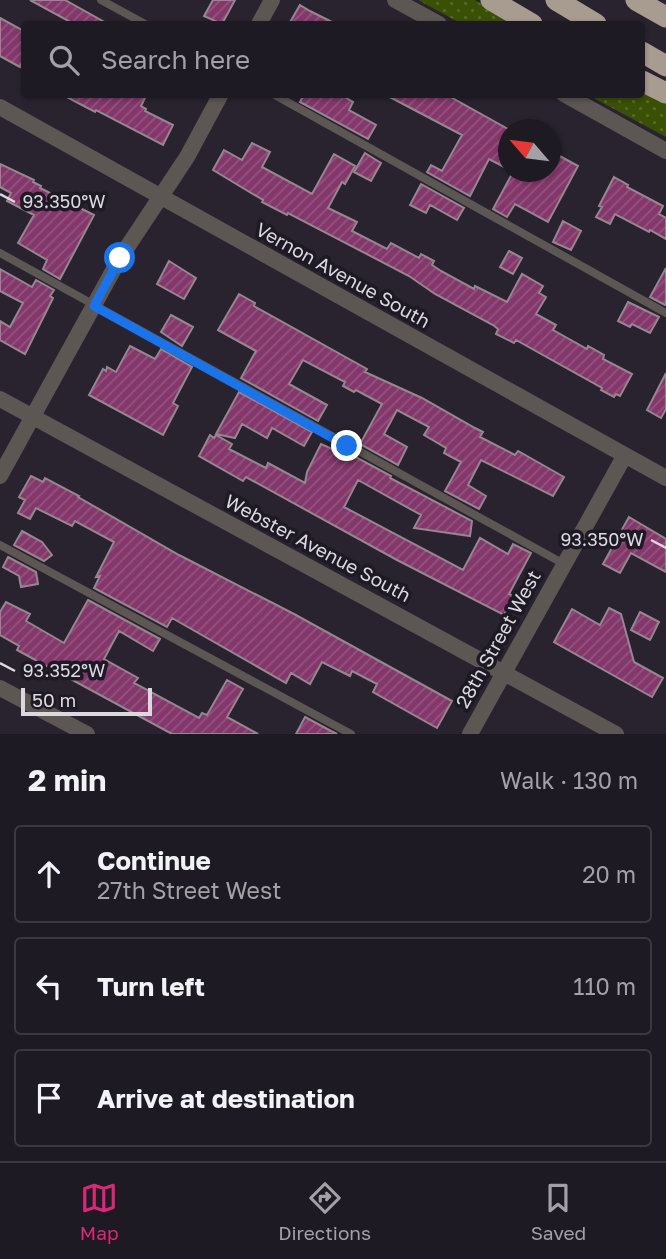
<!DOCTYPE html>
<html lang="en">
<head>
<meta charset="utf-8">
<style>
	body { margin:0; font-family:"Golos Text",sans-serif; background:#26232b; color:#f1f3f6 }
	.compass { position:absolute; left:498px; top:119px; width:63px; height:63px; border-radius:50%; background:#1e1a23; box-shadow:0 2px 5px #0004; rotate:298deg }
	.scale { position:absolute; left:21px; bottom:18px; width:131px; box-sizing:border-box; padding-left:7px; border:4px solid #dbd8e0; border-top:0; font-size:19px; line-height:24px; white-space:nowrap; color:#dbd8e0; -webkit-text-stroke:5px #1e1a25; paint-order:stroke }
	.stop { position:absolute; width:21px; height:21px; margin:-16px; border:5px solid #1a73e8; border-radius:50%; background:#fff }
	.stop.end { background:#1a73e8; border-color:#fff; box-shadow:0 2px 7px #0008 }
	.list { margin:0; padding:0; list-style:none }
	h2 { display:flex; justify-content:space-between; align-items:center; height:91px; margin:0; padding:0 28px; font-size:30px }
	h2 small { font-size:23px; font-weight:400; color:#a1a1a6 }
	.list li { display:grid; grid-template-columns:46px 1fr auto; gap:21px; align-items:center; box-sizing:border-box; height:98px; margin:0 14px 14px; padding:0 14px; border:2px solid #3c3841; border-radius:7px }
	.list b { display:block; font-size:26px; white-space:nowrap }
	.list p { margin:0; font-size:23px; white-space:nowrap; color:#a1a1a6 }
	.list em { font-size:23px; font-style:normal; color:#a1a1a6 }
	.icon { flex:none; width:38px; height:38px; fill:none; stroke:currentColor; stroke-width:2; stroke-linecap:round; stroke-linejoin:round }
	.map { position:relative; flex:none; width:666px; height:734px; overflow:hidden }
	.search { position:absolute; background:#1e1a23; box-shadow:0 2px 5px #0004; left:21px; right:21px; top:21px; height:77px; display:flex; align-items:center; gap:18px; box-sizing:border-box; padding:0 24px; border-radius:7px; color:#a1a1a6; font-size:26px }
	.sheet { height:427px; background:#1e1a23 }
	nav { display:flex; justify-content:space-around; align-items:center; box-sizing:border-box; height:98px; border-top:2px solid #3c3841; background:#1e1a23; font-size:19px; color:#a1a1a6 }
	nav a { display:grid; justify-items:center; gap:4px }
	nav .on { color:#db2777 }
	.map>svg:first-child { display:block }
	.grass { fill:url(#grass-dots) }
	.building { fill:url(#building-hatch); stroke:#96868f; stroke-width:2 }
	.lines { fill:none; stroke-linecap:round; stroke-linejoin:round }
	.lane { stroke:#5c5752; stroke-width:8 }
	.street { stroke:#5c5752; stroke-width:16 }
	.highway { stroke:#a89b90; stroke-width:21 }
	.route { stroke:#1a73e8; stroke-width:9 }
	.ticks { fill:none; stroke:#dbd8e0; stroke-width:2.5 }
	.labels { text-anchor:middle; stroke-width:7; stroke-linejoin:round; paint-order:stroke }
	.street-label { font-size:19px; fill:#dbd8e0; stroke:#1e1a25 }
	.ticks-label { font-size:18px; text-anchor:middle; fill:#dbd8e0; stroke:#1e1a25; stroke-width:7; stroke-linejoin:round; paint-order:stroke }
</style>
</head>
<body>
<div class="map">
<svg width="666" height="734" viewBox="0 0 666 734">
	<defs>
		<pattern id="grass-dots" width="8" height="8" patternUnits="userSpaceOnUse" patternTransform="scale(1.75)"><rect width="8" height="8" fill="#3a5105"/><path d="M2 2h.1M6 6h.1" fill="none" stroke="#566929" stroke-width="1.8" stroke-linecap="round"/></pattern>
		<pattern id="building-hatch" width="6" height="6" patternUnits="userSpaceOnUse" patternTransform="scale(1.75)"><rect width="6" height="6" fill="#83376a"/><path d="M-1 1l2-2M0 6l6-6M5 7l2-2" fill="none" stroke="#94537f"/></pattern>
	</defs>
	<rect width="100%" height="100%" fill="#28232f"/>
	<path class="grass" d="M418 0H475L515 24H462Z
		M642 90 666 102V137L588 95 642 94Z"/>
	<path class="building" d="M30 0H65L108 24H74Z
		M213 0H235L222 24 204 16Z
		M300 5 310 11 336 24H289Z
		M0 18 24 31V59L20 67 0 56Z
		M61 94H138L145 98 141 106 146 109 145 111 173 125 163 145 96 110 95 112Z
		M304 94H339L353 102 349 110 376 125 368 139 300 102Z
		M384 94H445L508 129V169L489 159 470 196 427 172 431 165 442 171 462 135Z
		M252 143 270 152 262 167 312 194 334 154 355 166 345 184 342 182 328 208 357 222 352 231 387 249 391 243 419 258 421 254 434 261 432 265 441 271 474 289 475 286 507 302 522 274 543 286 539 293 546 297 536 314 556 325 553 330 587 349 588 346 604 355 603 359 632 374 620 396 616 394 614 397 601 390 602 388 516 340 514 343 496 334 498 329 493 325 435 294 409 276 288 213 287 215 262 202 263 200 213 170 224 150 242 160Z
		M365 153 381 163 371 181 354 172Z
		M556 154 578 166 548 222 515 204 507 217 493 209 513 172H550V164Z
		M0 164 34 180 33 182 41 186 40 188 94 215 60 279 43 269 47 260 18 243 34 215 7 201 11 193 0 187Z
		M614 177 628 185 627 187 663 206 659 214 666 218V239L650 230 649 232 615 214 610 224 596 217 602 207 599 206Z
		M421 184 464 208 457 220 430 205 426 213 410 205Z
		M563 221 581 231 571 250 553 242Z
		M509 251 522 258 513 274 500 267Z
		M169 261 196 278 184 299 157 284Z
		M666 268V304L665 305 650 297Z
		M0 269 32 287 36 280 54 290 50 296 53 298 25 354 0 340V321L10 327 23 303 0 291Z
		M239 294 255 303 254 306 367 369 365 372 422 398 475 428 483 432 480 437 515 455 518 451 564 477 553 496 481 460 468 485 486 496 479 509 445 491 461 462 444 453 446 448 424 435 429 427 397 410 384 434 407 447 398 465 360 444 382 404 356 390 354 392 343 386 345 382 303 360 289 384 327 405 318 421 241 378 256 351 218 330Z
		M628 302 659 317 650 333 632 324 630 327 618 321Z
		M171 315 193 327 182 346 161 332Z
		M130 346 155 359 161 349 192 367 173 403 178 406 163 435 89 395 103 369 106 371 107 367 116 372Z
		M666 373V409L661 418 647 410Z
		M239 392 312 432 304 446 272 428 267 438 242 424 235 438 216 434Z
		M210 435 214 438 216 435 232 444 229 449 266 468 268 463 305 483 307 472 321 444 353 458 354 456 391 476 390 478 472 521 470 536 414 528 421 515 358 480 344 507 463 570 480 538 508 554 513 544 531 553 509 594 514 596 504 615 397 560 246 477 243 481 199 456Z
		M31 476 43 482 45 478 79 496 78 497 179 555 294 614 452 701 437 728 373 692 377 684 352 671 350 676 322 662 310 684 291 673 286 683 172 618 167 627 94 588 100 576 96 577 114 542 75 521 72 526 36 508 30 519 18 513 25 500 19 497Z
		M629 517 666 539V572L631 553 620 573 603 564Z
		M22 531 42 542 52 555 44 561 14 545Z
		M8 557 36 572 38 584 21 587 19 576 3 567Z
		M88 600 160 639 153 651 119 631 104 659 138 678 134 683 199 718 202 713 207 715 227 680 243 689 227 717 258 734H172L17 650 19 646 0 635V612L6 602 30 614 26 621 64 643Z
		M609 608 621 614 634 662 663 678 652 697 554 642 572 609 600 625Z
		M640 612 659 622 650 640 631 630Z
		M305 717 331 731 337 734H296Z"/>
	<g class="lines">
		<path class="lane" d="M101 0 145 24
			M273 94 666 313
			M0 253 564 564
			M0 545 351 734"/>
		<path class="street" d="M395 0 439 24
			M259 24 272 0
			M564 94 666 151
			M0 107 666 478
			M0 399 616 734
			M0 476 120 258 187 157 221 94
			M0 688 87 734
			M470 734 625 455"/>
		<path class="highway" d="M491 0 532 24
			M556 0 596 24
			M636 0 666 17
			M642 52 666 66
			M642 81 666 93"/>
	</g>
	<g class="lines">
		<path class="route" d="M120 258 94 306 347 446"/>
	</g>
	<path class="ticks" d="M0 194 15 202M651 540 666 548M0 663 15 671"/>
	<g class="labels">
		<g class="street-label">
			<text transform="translate(343 275) rotate(29)" y="7">Vernon Avenue South</text>
			<text transform="translate(318 548) rotate(28)" y="7">Webster Avenue South</text>
			<text transform="translate(498 639) rotate(-61)" y="7">28th Street West</text>
		</g>
	</g>
	<g class="ticks-label">
		<text x="64" y="208">93.350°W</text>
		<text x="602" y="546">93.350°W</text>
		<text x="64" y="677">93.352°W</text>
	</g>
</svg>
<svg class="compass" viewBox="-18 -18 36 36"><path d="M0-13l5 13h-10z" fill="#e53935"/><path d="M0 13l5-13h-10z" fill="#a1a1a6"/></svg>
<div class="scale">50 m</div>
<div class="stop" style="left:120px;top:258px"></div>
<div class="stop end" style="left:347px;top:446px"></div>
<div class="search"><svg class="icon" aria-label="search" viewBox="0 0 24 24"><circle cx="10" cy="10" r="6"/><path d="M15 15l6 6"/></svg>Search here</div>
</div>
<section class="sheet">
<h2>2 min<small>Walk · 130 m</small></h2>
<ul class="list">
<li><svg class="icon" aria-label="ahead" viewBox="0 0 24 24"><path d="M12 20V5M6 11l6-6 6 6"/></svg><div><b>Continue</b><p>27th Street West</p></div><em>20 m</em></li>
<li><svg class="icon" aria-label="left" viewBox="0 0 24 24"><path d="M17 20v-9H6M10 6l-5 5 5 5"/></svg><div><b>Turn left</b></div><em>110 m</em></li>
<li><svg class="icon" aria-label="arrive" viewBox="0 0 24 24"><path d="M6 21V4h12l-3 4 3 4H6"/></svg><div><b>Arrive at destination</b></div></li>
</ul>
</section>
<nav>
<a class="on"><svg class="icon" aria-label="map" viewBox="0 0 24 24"><path d="M3 6l6-2 6 2 6-2v14l-6 2-6-2-6 2zM9 4v14M15 6v14"/></svg>Map</a>
<a><svg class="icon" aria-label="directions" viewBox="0 0 24 24"><path d="M12 3l9 9-9 9-9-9zM9 14v-3h6M13 9l2 2-2 2"/></svg>Directions</a>
<a><svg class="icon" aria-label="saved" viewBox="0 0 24 24"><path d="M7 4h10v16l-5-4-5 4z"/></svg>Saved</a>
</nav>
</body>
</html>
